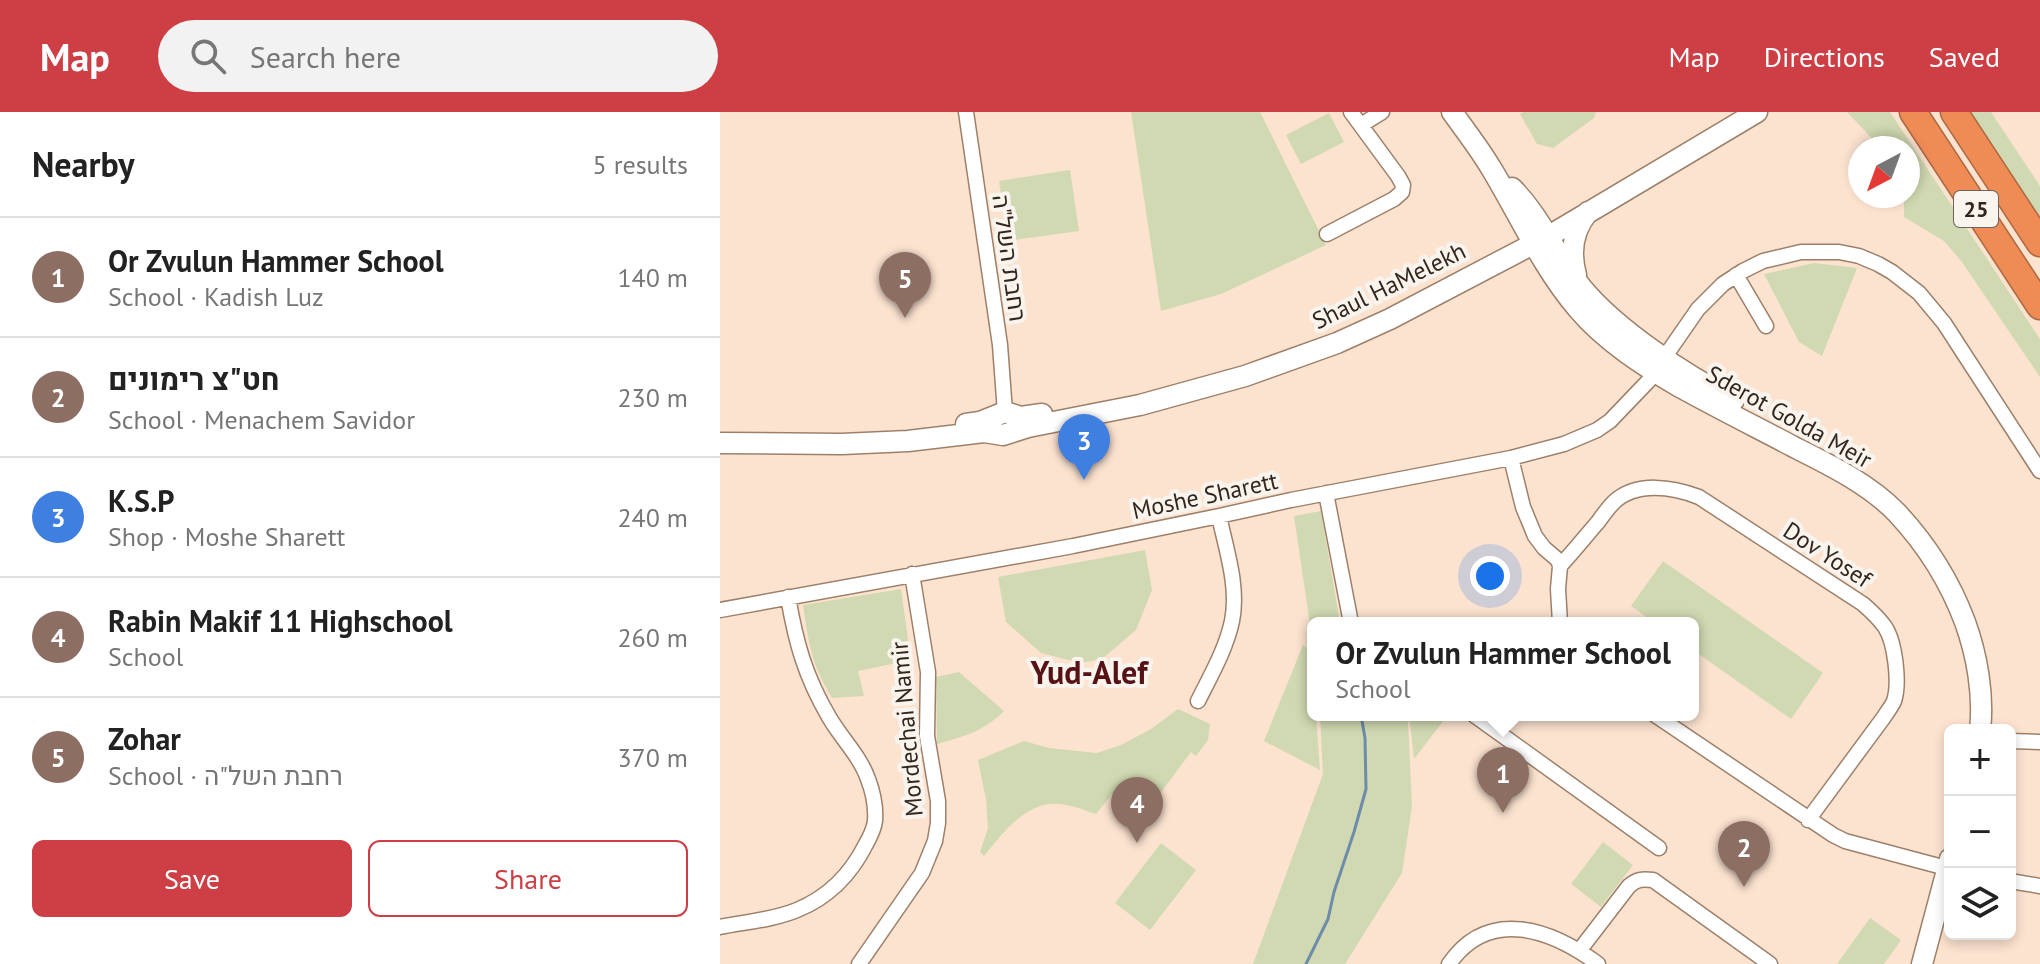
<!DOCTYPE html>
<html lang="en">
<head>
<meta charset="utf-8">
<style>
	body { margin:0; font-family:"PT Sans",Heebo,sans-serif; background:#f2f2f2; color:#222 }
	.controls { position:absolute; right:24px; bottom:24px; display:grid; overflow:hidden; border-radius:12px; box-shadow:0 4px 12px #0003 }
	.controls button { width:72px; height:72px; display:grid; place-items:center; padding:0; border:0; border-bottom:2px solid #e0e0e0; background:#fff; color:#222; font:40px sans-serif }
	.compass { position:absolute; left:1128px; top:24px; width:72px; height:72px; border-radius:50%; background:#fff; box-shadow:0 4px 12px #0003; rotate:221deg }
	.you { position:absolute; left:770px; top:464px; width:28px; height:28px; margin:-20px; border:6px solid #fff; border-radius:50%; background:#1a73e8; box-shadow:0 0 0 12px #1a73e833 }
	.badge { display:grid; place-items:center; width:52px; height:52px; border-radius:50%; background:#cd3e45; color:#fff; font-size:26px; font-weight:700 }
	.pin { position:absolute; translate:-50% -66px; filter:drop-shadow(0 2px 4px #0008) }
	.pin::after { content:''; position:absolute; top:42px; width:28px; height:24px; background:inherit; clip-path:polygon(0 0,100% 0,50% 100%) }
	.popup { position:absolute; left:587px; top:505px; width:392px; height:104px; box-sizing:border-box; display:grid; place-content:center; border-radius:12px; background:#fff; filter:drop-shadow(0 2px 6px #0005); font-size:26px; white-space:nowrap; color:#767676 }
	.popup b { font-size:30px; color:#222 }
	.popup::after { content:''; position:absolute; left:50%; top:100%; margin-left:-16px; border:16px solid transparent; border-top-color:#fff }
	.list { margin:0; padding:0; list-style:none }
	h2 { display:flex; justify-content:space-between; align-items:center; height:104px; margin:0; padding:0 32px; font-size:34px }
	h2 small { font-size:26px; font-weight:400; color:#767676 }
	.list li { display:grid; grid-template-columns:52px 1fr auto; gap:24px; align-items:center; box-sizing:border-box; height:120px; padding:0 32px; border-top:2px solid #e0e0e0 }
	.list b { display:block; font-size:30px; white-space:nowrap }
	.list p { margin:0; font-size:26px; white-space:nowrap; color:#767676 }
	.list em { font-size:26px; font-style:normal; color:#767676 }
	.actions { display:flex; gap:16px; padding:24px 32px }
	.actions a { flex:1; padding:18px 0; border:2px solid #cd3e45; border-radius:12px; text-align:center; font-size:28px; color:#cd3e45 }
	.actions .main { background:#cd3e45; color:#fff }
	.icon { flex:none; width:44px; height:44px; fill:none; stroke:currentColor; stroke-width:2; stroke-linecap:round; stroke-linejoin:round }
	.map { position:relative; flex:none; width:1320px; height:852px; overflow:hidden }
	header { display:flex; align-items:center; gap:48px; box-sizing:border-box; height:112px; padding:0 40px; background:#cd3e45; color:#fff }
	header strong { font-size:38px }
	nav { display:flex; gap:44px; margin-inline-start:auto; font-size:28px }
	.search { width:560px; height:72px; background:#f2f2f2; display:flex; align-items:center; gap:20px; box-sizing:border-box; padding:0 28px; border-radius:44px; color:#767676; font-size:30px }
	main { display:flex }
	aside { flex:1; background:#fff }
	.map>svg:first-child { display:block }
	.green { fill:#d0d9b1 }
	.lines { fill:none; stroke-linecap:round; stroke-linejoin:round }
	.stream { stroke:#6e8baa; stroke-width:3 }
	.street-casing { stroke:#9d806a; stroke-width:17 }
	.secondary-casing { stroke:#9d806a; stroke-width:23 }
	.highway-casing { stroke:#ad6841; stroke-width:29 }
	.street { stroke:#fff; stroke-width:14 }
	.secondary { stroke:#fff; stroke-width:20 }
	.highway { stroke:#ef8b55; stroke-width:26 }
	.labels { text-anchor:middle; stroke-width:8; stroke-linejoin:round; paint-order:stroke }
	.shield { fill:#faf4ef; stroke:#6e645c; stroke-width:2 }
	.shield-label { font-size:22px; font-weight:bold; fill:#32261d }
	.street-label { font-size:24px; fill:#32261d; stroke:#faf4ef }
	.district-label { font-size:32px; font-weight:bold; fill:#571216; stroke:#faf4ef }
</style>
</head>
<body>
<header>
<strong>Map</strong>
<div class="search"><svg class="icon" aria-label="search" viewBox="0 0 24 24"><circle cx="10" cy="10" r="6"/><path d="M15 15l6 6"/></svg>Search here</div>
<nav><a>Map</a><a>Directions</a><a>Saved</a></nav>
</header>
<main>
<aside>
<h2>Nearby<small>5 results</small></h2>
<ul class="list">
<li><span class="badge" style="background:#8d6e63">1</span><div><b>Or Zvulun Hammer School</b><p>School · Kadish Luz</p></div><em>140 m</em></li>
<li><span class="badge" style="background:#8d6e63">2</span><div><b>חט&quot;צ רימונים</b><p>School · Menachem Savidor</p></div><em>230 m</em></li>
<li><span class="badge" style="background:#3f7fe0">3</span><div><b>K.S.P</b><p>Shop · Moshe Sharett</p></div><em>240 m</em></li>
<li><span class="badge" style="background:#8d6e63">4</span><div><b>Rabin Makif 11 Highschool</b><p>School</p></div><em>260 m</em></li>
<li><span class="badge" style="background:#8d6e63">5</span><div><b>Zohar</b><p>School · רחבת השל&quot;ה</p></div><em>370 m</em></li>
</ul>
<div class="actions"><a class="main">Save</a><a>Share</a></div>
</aside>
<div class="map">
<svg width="1320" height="852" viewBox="0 0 1320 852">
	<rect width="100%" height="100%" fill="#fce3d0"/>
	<path class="green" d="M411 0H540L606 133 501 182 441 199Z
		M803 0H876L874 6 833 36 817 32 800 2Z
		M1127 0H1170L1320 227V265L1242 150 1224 129 1184 105V84H1188V36H1161Z
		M1248 0H1271L1320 74V109Z
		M609 1 624 30 581 52 566 23Z
		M350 58 359 119 288 129 279 69Z
		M1094 151 1137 156 1102 244 1079 230 1044 162Z
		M601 399 620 511H593V533L574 404Z
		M425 438 432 478 416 518 382 547 360 551 321 541 286 510 278 465Z
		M943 449 1103 561 1071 607 973 538V511H935L911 494Z
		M181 477 191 548 138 559 144 584 112 586C91 551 89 532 83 493Z
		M583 533 590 539 593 603H596L600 658 544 629Z
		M239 560 284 599C261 621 247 623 217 632L216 565Z
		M458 597 490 612 488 628 476 644 471 640 427 699 394 680 376 702C364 698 352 693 339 692 306 689 283 721 264 744L260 740 268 716 266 687 258 648 304 629 329 636 377 641 401 633 431 617Z
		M600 603H685L688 610 692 694 682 761 625 852H533L603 662Z
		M688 603H728L694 647 690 610Z
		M883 730 913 753 881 795 851 772Z
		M441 731 476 758 430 818 395 791Z
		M1150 806 1181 828 1164 852H1117Z"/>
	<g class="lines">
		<path class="stream" d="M586 852 608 807 614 780 634 720 646 677 645 626 641 603"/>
		<defs>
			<path id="street" d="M246 0 280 233 285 300
				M641 13 662 0
				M607 122 674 87 682 80 683 73 678 64 631 0
				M1016 163 1046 214
				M791 346 803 395 815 424 824 436 838 448 840 454 838 477 840 511
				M606 381 631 511
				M840 454C853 440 865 425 878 410 883 403 888 396 894 390 917 369 953 375 979 385L1143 492C1151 499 1159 506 1165 515 1175 530 1180 571 1174 589 1172 594 1167 600 1164 605L1088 708
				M0 498 353 434 499 404 571 388 791 346 844 332 877 318 890 309 936 261 944 246 978 197 1003 172 1023 159 1043 149 1081 140H1119L1139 144 1158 152 1172 160 1199 181 1224 211 1320 359
				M478 589C491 563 506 537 512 509 519 475 506 437 499 404
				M754 603 939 736
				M935 603 1113 723 1125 729 1230 757
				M1290 629 1320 630
				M1290 769 1320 774
				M0 815C25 810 53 808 77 798 109 785 131 762 146 732 150 725 154 717 155 709 156 695 153 680 148 667 140 644 121 626 109 605 85 564 76 531 68 485
				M859 839 909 774C917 767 922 767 933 768L1050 852
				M139 852 202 761 215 729 218 711V689L207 624 208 560 192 462
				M729 852C769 794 832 818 878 852"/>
			<path id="secondary" d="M732 0C745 18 759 36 771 56 799 102 822 155 858 197 885 229 924 254 960 275 998 296 1036 315 1074 335 1110 353 1149 372 1177 401 1206 432 1230 470 1245 510 1257 543 1264 583 1260 618
				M792 76C821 105 836 144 862 176 897 218 965 263 1014 288
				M856 163C850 141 853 118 868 100
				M246 312 260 310 285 300 301 305 322 302
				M0 331 122 332 188 329 264 320 283 323 308 315 420 293 525 264 617 231 670 207 834 121 1037 0
				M1202 852 1230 747"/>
			<path id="highway" d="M1193 0 1320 194
				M1234 0 1320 131"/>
		</defs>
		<use href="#street" class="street-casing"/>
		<use href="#secondary" class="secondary-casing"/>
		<use href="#highway" class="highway-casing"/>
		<use href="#street" class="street"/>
		<use href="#secondary" class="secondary"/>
		<use href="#highway" class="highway"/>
	</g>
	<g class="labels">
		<rect class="shield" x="1234" y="79" width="44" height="36" rx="6"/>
		<g class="shield-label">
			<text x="1256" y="105">25</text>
		</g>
		<g class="street-label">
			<text transform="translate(289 146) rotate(82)" y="8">רחבת השל"ה</text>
			<text transform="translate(669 174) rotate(-26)" y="8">Shaul HaMelekh</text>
			<text transform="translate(1069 305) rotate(29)" y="8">Sderot Golda Meir</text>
			<text transform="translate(485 384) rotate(-12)" y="8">Moshe Sharett</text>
			<text transform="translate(1107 443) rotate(33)" y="8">Dov Yosef</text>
			<text transform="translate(187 617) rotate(-95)" y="8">Mordechai Namir</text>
		</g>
		<g class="district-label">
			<text x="369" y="572">Yud-Alef</text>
		</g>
	</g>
</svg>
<div class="controls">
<button>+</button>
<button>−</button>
<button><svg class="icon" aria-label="layers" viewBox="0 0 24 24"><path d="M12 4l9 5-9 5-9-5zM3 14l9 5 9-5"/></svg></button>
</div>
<svg class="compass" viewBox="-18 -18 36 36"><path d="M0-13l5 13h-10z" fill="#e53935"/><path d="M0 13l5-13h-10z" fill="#767676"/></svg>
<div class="you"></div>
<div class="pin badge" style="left:783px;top:701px;background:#8d6e63">1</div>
<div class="popup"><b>Or Zvulun Hammer School</b>School</div>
<div class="pin badge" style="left:1024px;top:775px;background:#8d6e63">2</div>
<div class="pin badge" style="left:364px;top:368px;background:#3f7fe0">3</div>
<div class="pin badge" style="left:417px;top:731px;background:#8d6e63">4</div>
<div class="pin badge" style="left:185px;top:206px;background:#8d6e63">5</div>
</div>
</main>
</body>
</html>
